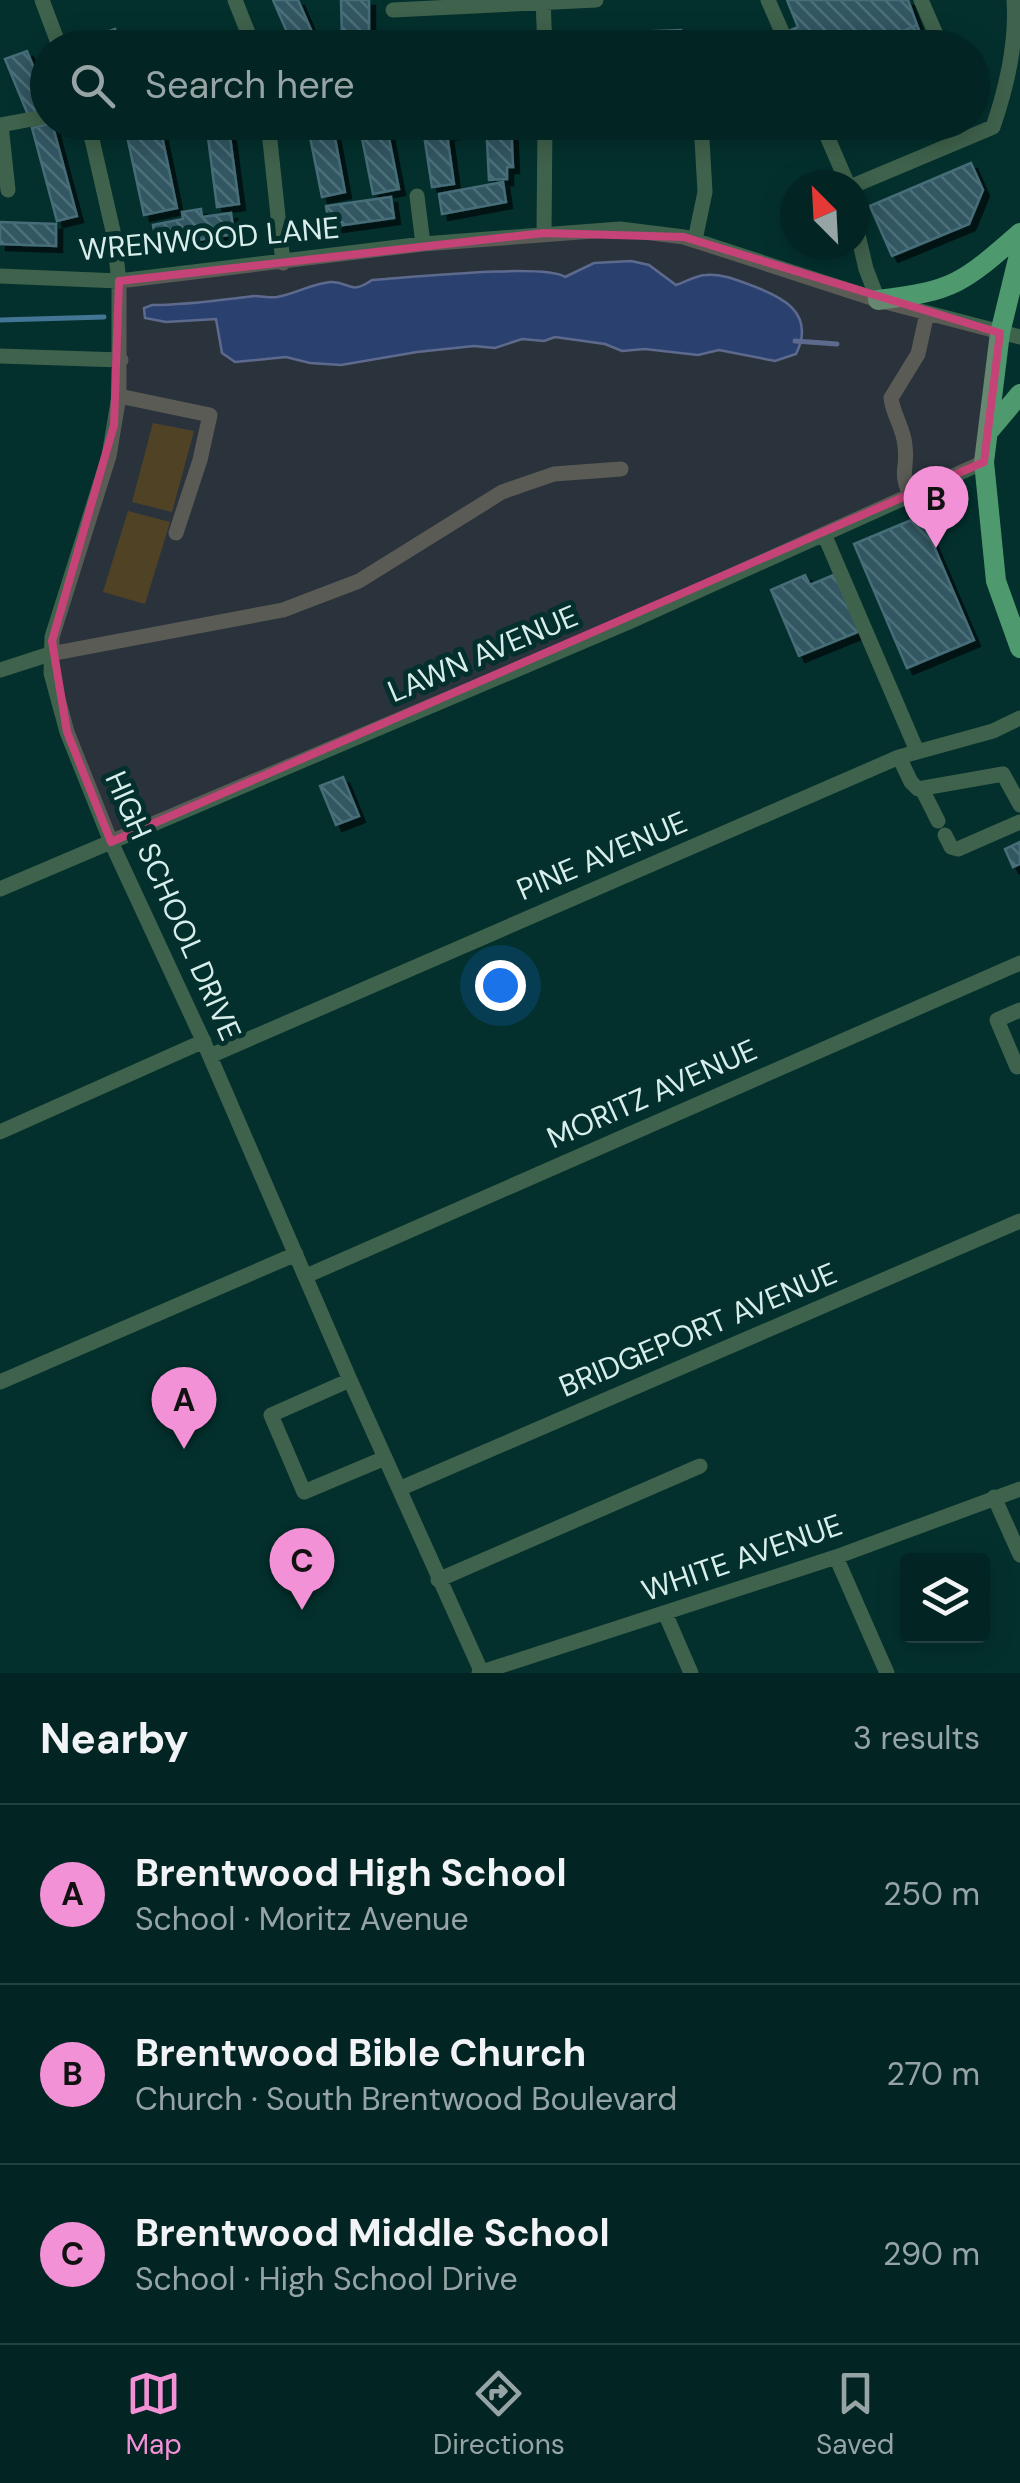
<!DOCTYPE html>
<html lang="en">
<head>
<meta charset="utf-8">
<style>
	body { margin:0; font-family:"DM Sans",sans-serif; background:#10302f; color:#f1f3f6 }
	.controls { position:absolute; right:30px; bottom:30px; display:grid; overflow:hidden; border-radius:10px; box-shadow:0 5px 25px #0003 }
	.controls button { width:90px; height:90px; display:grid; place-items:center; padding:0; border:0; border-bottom:2px solid #234140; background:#022422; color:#f1f3f6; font:50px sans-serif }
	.compass { position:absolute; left:780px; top:170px; width:90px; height:90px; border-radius:50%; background:#022422; box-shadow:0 5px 25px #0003; rotate:336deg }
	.you { position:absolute; left:500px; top:985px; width:35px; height:35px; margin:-25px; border:8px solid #fff; border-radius:50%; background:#1a73e8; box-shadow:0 0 0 15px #1a73e833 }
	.badge { display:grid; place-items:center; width:65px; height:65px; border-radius:50%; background:#f391d6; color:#111; font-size:32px; font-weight:700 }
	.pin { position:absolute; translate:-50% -82px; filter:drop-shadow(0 2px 5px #0008) }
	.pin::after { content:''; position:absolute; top:52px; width:35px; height:30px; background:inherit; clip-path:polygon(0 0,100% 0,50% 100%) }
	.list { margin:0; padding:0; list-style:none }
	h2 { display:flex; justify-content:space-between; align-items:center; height:130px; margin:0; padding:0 40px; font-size:42px }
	h2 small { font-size:32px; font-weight:400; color:#96a4a5 }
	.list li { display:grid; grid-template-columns:65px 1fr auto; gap:30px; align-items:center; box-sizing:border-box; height:180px; padding:0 40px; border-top:2px solid #234140 }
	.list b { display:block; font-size:38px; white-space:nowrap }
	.list p { margin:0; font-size:32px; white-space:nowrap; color:#96a4a5 }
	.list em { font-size:32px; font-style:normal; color:#96a4a5 }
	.icon { flex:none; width:55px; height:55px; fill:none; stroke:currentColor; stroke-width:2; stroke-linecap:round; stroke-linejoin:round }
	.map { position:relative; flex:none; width:1020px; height:1673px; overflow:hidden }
	.search { position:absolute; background:#022422; box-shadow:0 5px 25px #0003; left:30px; right:30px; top:30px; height:110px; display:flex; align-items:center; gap:25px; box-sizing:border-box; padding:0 35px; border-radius:55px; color:#96a4a5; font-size:38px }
	.sheet { height:670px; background:#022422 }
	nav { display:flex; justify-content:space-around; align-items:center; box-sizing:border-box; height:140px; border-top:2px solid #234140; background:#022422; font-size:28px; color:#96a4a5 }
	nav a { display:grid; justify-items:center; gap:5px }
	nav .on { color:#f391d6 }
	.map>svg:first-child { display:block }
	.grass { fill:#341 }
	.water { fill:#03416e; stroke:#437594; stroke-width:2.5 }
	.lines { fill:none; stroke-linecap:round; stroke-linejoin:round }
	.stream { stroke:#437594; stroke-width:5 }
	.building { fill:url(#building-back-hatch); stroke:#466d78; stroke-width:2.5; filter:url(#shadow) }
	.minor { stroke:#3f624c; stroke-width:15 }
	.major { stroke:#4e9a6e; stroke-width:20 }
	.marked { fill:#c64378; fill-opacity:0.2; stroke:#c64378; stroke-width:8; stroke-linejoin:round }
	.labels { text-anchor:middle; stroke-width:10; stroke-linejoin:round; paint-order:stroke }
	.street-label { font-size:30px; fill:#d8eeeb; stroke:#03302d }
</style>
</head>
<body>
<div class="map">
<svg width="1020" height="1673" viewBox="0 0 1020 1673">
	<defs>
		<pattern id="building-back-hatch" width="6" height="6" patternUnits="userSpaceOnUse" patternTransform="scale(2.5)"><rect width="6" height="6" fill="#315762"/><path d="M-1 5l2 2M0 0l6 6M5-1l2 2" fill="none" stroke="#4e6f79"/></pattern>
		<filter id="shadow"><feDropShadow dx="6" dy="6" stdDeviation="0" flood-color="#0009"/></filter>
	</defs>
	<rect width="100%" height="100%" fill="#03302d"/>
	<path class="grass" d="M153 423 194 431 172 512 132 502Z
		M128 511 170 522 145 604 103 592Z"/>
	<path class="water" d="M631 261 649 265 676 285C686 282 696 275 706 275 720 274 732 278 745 283 779 295 817 311 796 354L775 361 719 350 698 355 645 349 622 351 605 344 555 337 544 341 522 339 495 348 474 346 417 352 341 365 310 363 286 357 235 362 222 353 216 319 166 322 145 318 144 308 152 305C187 305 220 300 254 296 262 296 270 298 277 297 295 294 311 284 330 282 350 281 349 296 372 280 406 278 545 263 565 277L594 263Z"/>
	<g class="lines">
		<path class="stream" d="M0 320 104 317
			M795 341 837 344"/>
	</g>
	<path class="building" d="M273 0H298L319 48H294Z
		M341 0H369V40L342 41Z
		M787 0H908L917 25 864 48H809L806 39 797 43 791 30 798 27Z
		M917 25 926 48H864Z
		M115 29 122 48H99L95 37Z
		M681 30 682 48H606V33Z
		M478 37 479 48H379V40Z
		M27 51 48 103V107L28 115 5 59Z
		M124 122H159L177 208 144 215Z
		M206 122H228L239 204 217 207Z
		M307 122H332L345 192 322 197Z
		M422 122H453L455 133 447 134 454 184 432 187Z
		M486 122H511L513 167H507V179L489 180Z
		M52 123 77 216 57 221 32 128Z
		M386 123 399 189 373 194 360 128Z
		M971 163 983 190 969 224 892 256 870 206Z
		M503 182 506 202 442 214 439 194Z
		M391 197 394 218 329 227 326 206Z
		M201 209 202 217 231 213 234 234 157 247 153 225 183 219 182 212Z
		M0 222 56 224V246L0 244Z
		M921 516 974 640 907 668 854 544Z
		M836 574 860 631 799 656 771 590 805 575 810 585Z
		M343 777 359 816 336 825 320 786Z
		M1020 842V864L1013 867 1005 849Z"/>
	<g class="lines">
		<path class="minor" d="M42 0 60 48
			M235 0 254 48
			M543 0 545 48
			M768 0 789 48
			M921 0 942 48
			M393 10 596 0
			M88 122 113 231 119 281V396L109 456 52 637 51 673 67 732 111 842 202 1038 350 1380 482 1673
			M268 122 283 263
			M821 122 848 185
			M855 185 993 127C1007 86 1017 44 1014 0
			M8 190 1 125 48 116
			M417 196 423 244
			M855 222 866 269 878 300
			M544 233 545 122
			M695 240 705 192 701 122
			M0 276 119 281 423 244 620 229 684 237 878 300 1020 337
			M0 356 121 360
			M119 396 210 415 200 460 176 533
			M910 495C899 470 908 470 905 446 904 429 893 415 891 398L918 354 927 313
			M824 534 917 751
			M0 670 50 654 283 610 359 581 502 492 554 474 621 469
			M899 757 911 782 918 789 1003 774 1020 805
			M922 789 938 821
			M945 835 951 847 958 849 1020 822
			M0 889 631 621 984 462
			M1020 1010 997 1020 1017 1067 1020 1066
			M210 1056 899 757 993 731 1020 718
			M0 1132 204 1041
			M306 1276 1020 963
			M350 1380 271 1415 304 1492 385 1458
			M0 1382 296 1254
			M399 1489 1020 1221
			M994 1497 1020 1555
			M836 1557 887 1673
			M438 1580 700 1466
			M665 1613 691 1673
			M479 1673 836 1557 1020 1489"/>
		<path class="major" d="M1020 251 1000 333 984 462 996 581 1020 648
			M878 300C954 291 963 283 1020 233
			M988 432 1020 394"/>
	</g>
	<path class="marked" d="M544 233 684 237 1000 333 984 462 111 842 67 732 52 641 114 425 119 281Z"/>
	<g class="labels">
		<g class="street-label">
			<text transform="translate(209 239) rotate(-5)" y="10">WRENWOOD LANE</text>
			<text transform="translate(483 654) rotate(-23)" y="10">LAWN AVENUE</text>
			<text transform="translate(602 856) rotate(-23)" y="10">PINE AVENUE</text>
			<text transform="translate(173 906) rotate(66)" y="10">HIGH SCHOOL DRIVE</text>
			<text transform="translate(652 1094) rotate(-24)" y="10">MORITZ AVENUE</text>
			<text transform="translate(698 1330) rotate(-23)" y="10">BRIDGEPORT AVENUE</text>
			<text transform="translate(742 1558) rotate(-19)" y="10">WHITE AVENUE</text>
		</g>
	</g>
</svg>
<div class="controls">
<button><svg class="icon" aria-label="layers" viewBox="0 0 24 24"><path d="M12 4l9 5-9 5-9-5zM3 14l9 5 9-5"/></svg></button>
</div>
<svg class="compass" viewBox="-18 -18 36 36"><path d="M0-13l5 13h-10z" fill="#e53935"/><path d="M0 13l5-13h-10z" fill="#96a4a5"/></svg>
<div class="you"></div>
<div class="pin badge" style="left:184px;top:1449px">A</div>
<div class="pin badge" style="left:936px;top:548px">B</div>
<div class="pin badge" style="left:302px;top:1610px">C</div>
<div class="search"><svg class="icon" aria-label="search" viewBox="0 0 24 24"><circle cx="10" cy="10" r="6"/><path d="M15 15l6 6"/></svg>Search here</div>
</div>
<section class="sheet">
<h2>Nearby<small>3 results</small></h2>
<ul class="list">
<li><span class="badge">A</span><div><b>Brentwood High School</b><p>School · Moritz Avenue</p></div><em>250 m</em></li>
<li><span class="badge">B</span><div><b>Brentwood Bible Church</b><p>Church · South Brentwood Boulevard</p></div><em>270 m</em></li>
<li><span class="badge">C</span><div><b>Brentwood Middle School</b><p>School · High School Drive</p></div><em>290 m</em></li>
</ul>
</section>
<nav>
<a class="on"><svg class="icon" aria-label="map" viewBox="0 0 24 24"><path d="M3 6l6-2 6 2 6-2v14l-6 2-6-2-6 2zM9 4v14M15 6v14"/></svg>Map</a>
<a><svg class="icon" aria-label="directions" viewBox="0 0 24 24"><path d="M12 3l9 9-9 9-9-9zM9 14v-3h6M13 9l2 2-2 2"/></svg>Directions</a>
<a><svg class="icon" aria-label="saved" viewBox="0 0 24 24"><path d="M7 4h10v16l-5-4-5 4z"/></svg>Saved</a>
</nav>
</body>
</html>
